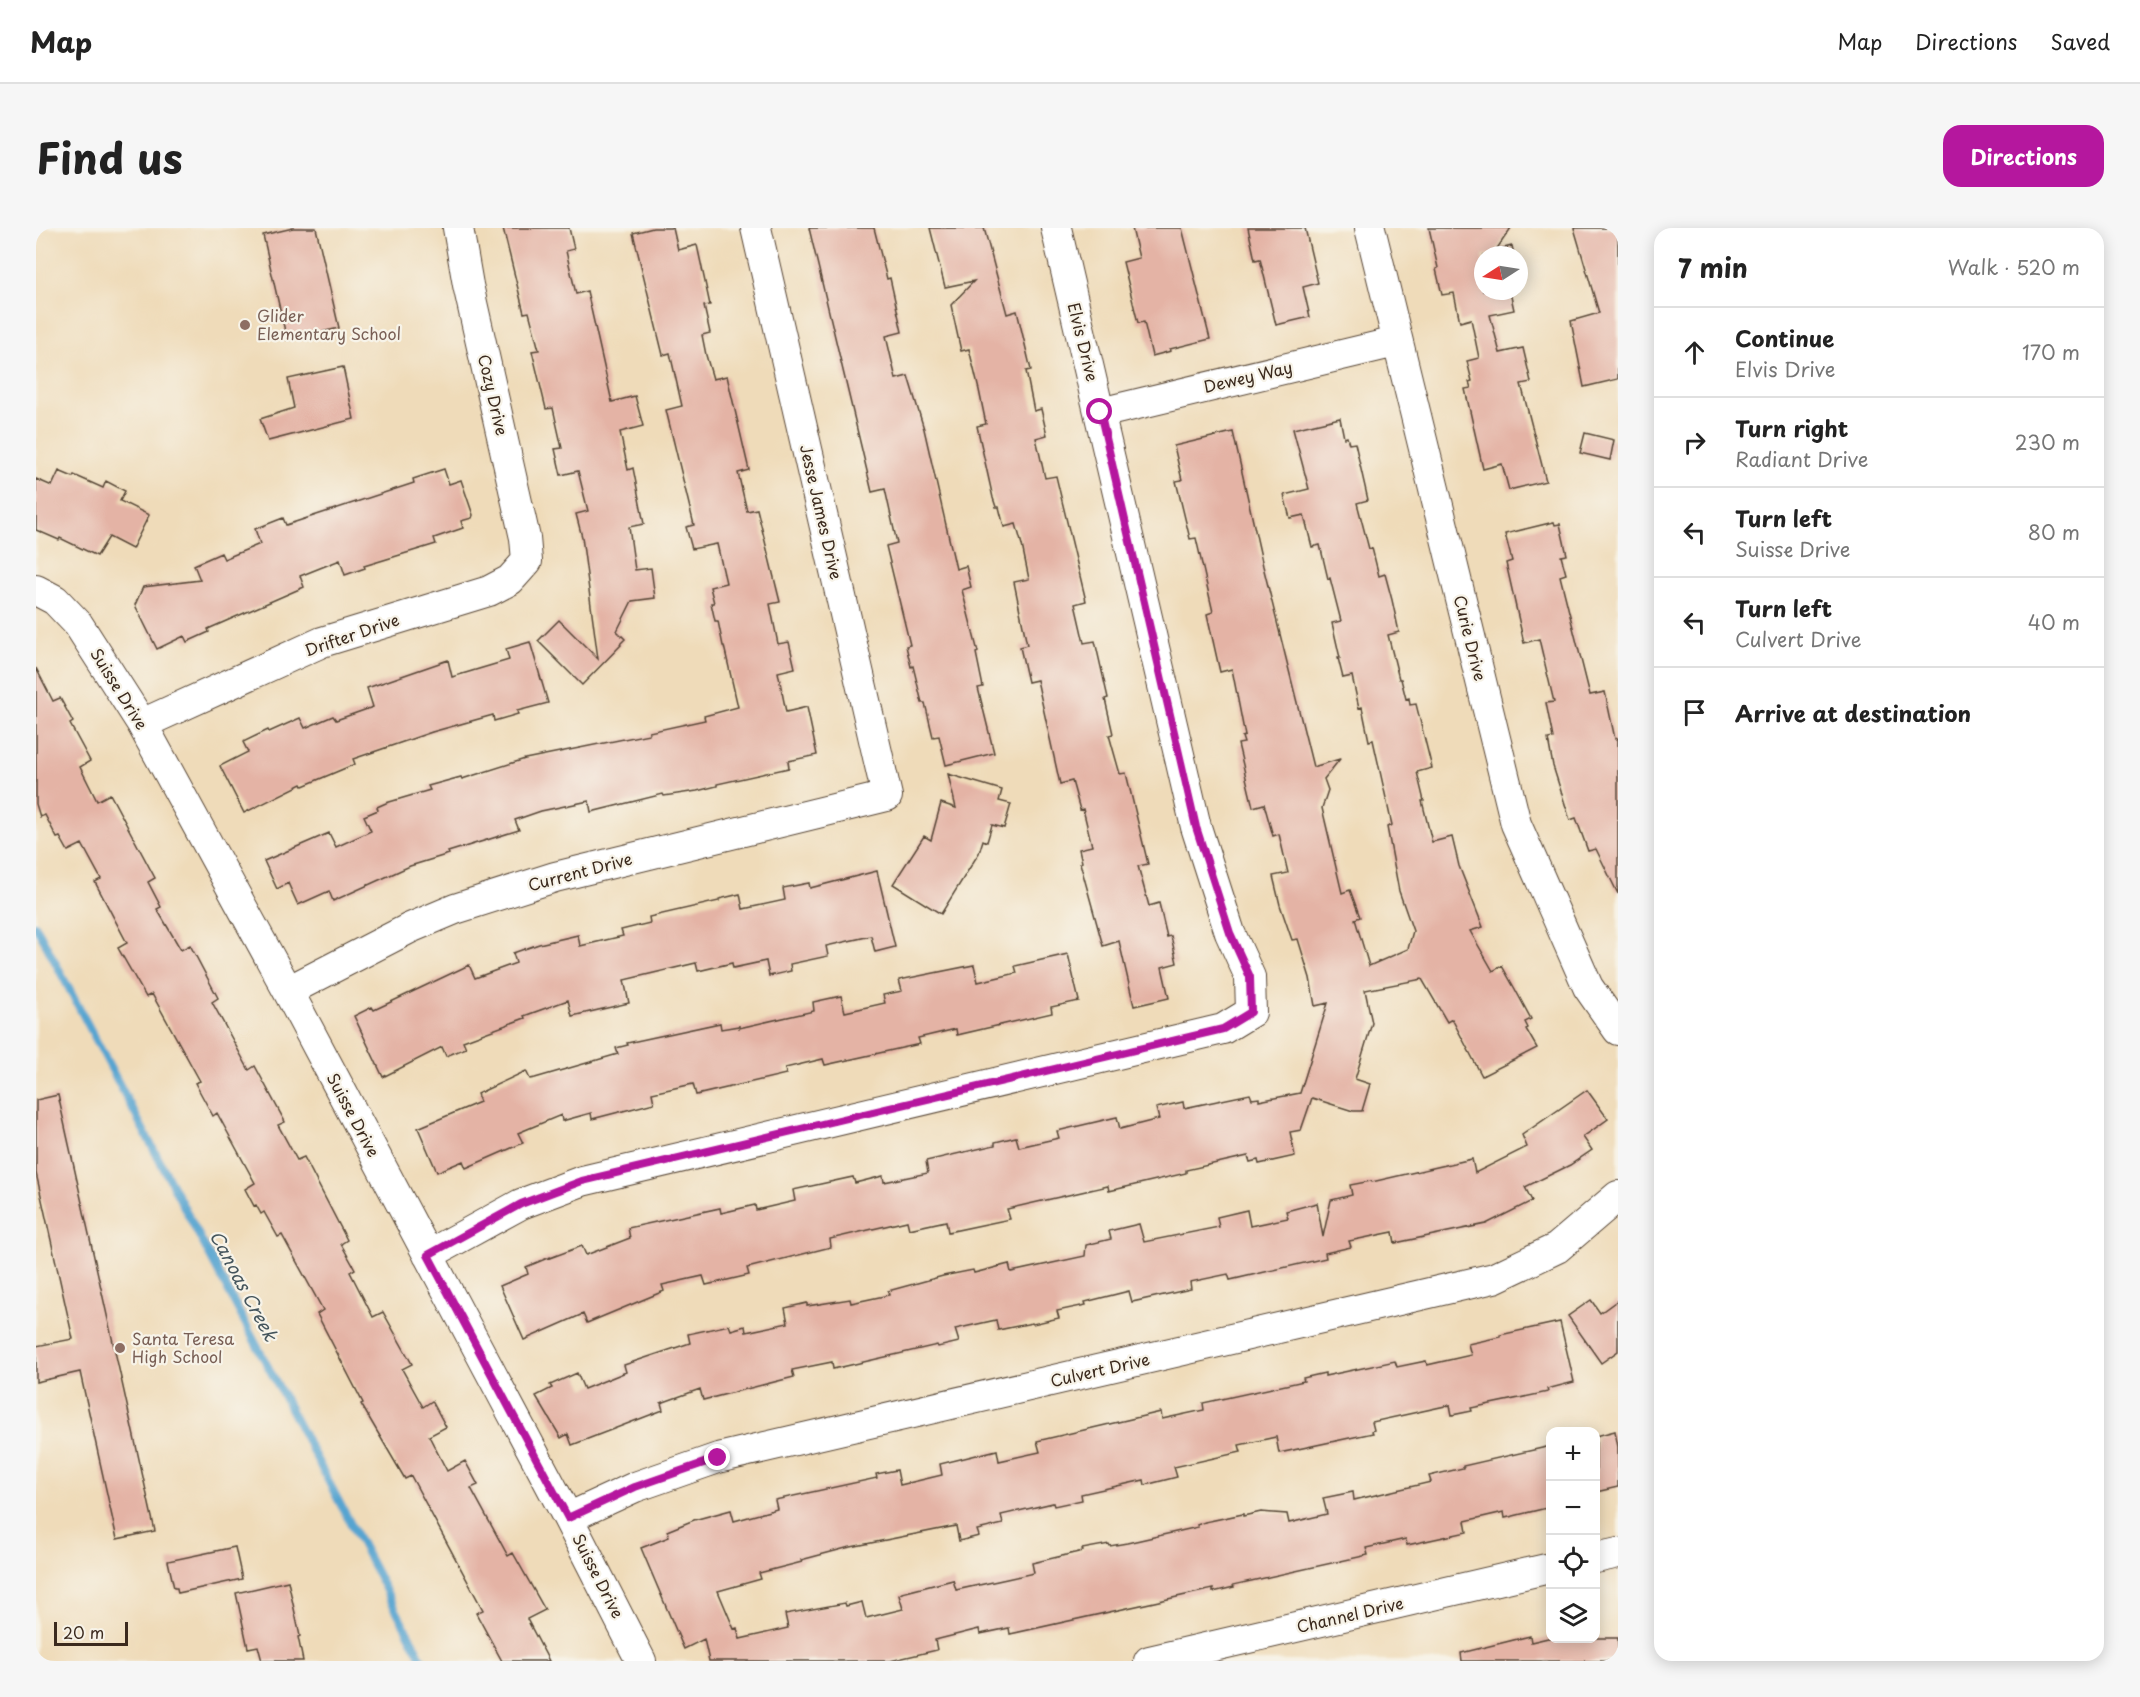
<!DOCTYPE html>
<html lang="en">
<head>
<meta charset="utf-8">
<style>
	body { margin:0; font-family:"Playpen Sans",sans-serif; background:#f6f6f6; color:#222 }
	.controls { position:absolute; right:18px; bottom:18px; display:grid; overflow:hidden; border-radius:12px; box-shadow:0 3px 15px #0003 }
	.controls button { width:54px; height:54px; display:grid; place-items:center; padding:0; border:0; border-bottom:2px solid #e0e0e0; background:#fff; color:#222; font:30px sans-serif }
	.compass { position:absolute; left:1438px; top:18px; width:54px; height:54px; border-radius:50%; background:#fff; box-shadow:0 3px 15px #0003; rotate:258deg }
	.scale { position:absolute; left:18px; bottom:15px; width:74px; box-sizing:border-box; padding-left:6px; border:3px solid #3b2a1e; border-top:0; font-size:16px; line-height:21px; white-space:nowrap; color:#3b2a1e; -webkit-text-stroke:4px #f7f3e8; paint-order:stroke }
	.stop { position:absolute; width:18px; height:18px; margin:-14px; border:4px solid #b5179e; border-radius:50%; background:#fff }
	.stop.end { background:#b5179e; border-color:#fff; box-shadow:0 2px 6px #0008 }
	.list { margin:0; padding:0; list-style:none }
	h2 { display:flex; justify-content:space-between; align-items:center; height:78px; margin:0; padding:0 24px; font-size:26px }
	h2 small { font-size:20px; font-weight:400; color:#767676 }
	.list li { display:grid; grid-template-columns:39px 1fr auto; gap:18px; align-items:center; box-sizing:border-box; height:90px; padding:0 24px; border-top:2px solid #e0e0e0 }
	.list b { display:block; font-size:22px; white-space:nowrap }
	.list p { margin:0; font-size:20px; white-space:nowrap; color:#767676 }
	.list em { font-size:20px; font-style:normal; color:#767676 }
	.icon { flex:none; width:33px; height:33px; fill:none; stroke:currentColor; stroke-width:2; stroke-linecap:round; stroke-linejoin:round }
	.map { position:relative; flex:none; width:1582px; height:1433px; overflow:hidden; border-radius:18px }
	header { display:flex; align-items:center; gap:36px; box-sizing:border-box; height:84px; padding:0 30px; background:#fff; border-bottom:2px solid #e0e0e0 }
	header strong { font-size:28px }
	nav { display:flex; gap:33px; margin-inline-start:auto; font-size:21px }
	.intro { display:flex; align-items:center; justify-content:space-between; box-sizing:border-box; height:144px; padding:0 36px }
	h1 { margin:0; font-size:42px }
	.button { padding:15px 27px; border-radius:18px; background:#b5179e; color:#fff; font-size:21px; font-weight:700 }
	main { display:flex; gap:36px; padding:0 36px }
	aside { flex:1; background:#fff; border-radius:18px; box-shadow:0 3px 15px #0003 }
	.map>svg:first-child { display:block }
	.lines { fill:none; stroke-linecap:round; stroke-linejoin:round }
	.stream { stroke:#57a4d0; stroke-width:8 }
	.building { fill:#e4b3a5 }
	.minor-casing { stroke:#564535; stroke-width:32 }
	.minor { stroke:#fff; stroke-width:30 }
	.route { stroke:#b5179e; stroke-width:8 }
	.education-dot { fill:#8d6e63; stroke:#f7f3e8; stroke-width:2 }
	.labels { text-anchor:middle; stroke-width:4.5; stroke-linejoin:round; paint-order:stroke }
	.education-label { font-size:16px; fill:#785e54; stroke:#f7f3e8; text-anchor:start }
	.street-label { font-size:16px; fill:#3b2a1e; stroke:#f7f3e8 }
	.water-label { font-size:18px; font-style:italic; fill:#45555c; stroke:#f7f3e8 }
</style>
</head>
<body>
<header>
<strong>Map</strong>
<nav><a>Map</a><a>Directions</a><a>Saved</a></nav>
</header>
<div class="intro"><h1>Find us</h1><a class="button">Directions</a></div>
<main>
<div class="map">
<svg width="1582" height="1433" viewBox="0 0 1582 1433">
	<rect width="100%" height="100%" fill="#f7f3e8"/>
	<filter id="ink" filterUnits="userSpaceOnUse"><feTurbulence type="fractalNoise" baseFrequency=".0167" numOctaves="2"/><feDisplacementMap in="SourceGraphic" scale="12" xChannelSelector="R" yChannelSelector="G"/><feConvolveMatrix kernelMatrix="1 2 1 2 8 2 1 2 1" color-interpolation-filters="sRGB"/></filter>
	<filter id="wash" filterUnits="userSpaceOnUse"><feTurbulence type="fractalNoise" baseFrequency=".008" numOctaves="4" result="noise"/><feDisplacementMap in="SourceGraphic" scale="24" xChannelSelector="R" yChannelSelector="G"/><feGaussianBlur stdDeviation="1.35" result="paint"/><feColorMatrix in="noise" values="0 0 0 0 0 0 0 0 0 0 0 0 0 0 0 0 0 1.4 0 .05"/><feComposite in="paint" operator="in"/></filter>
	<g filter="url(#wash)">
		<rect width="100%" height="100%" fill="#efdbb9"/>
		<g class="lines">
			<path class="stream" d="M0 698 387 1433"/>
		</g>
		<g id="blocks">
			<path class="building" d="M257 0H280L303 100 251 112 227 7Z
				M467 0H533L538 21 530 23 540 66 551 63 576 174 599 168 607 198 584 204 592 242 597 240 608 296 593 299 599 342 615 340 619 370 596 373 581 403 589 411 584 416 585 417 546 457 502 413 523 392 562 431 546 309 540 286 552 283 542 243 525 247 519 221 526 220 517 180 510 181 496 123 503 122 493 84 488 85Z
				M617 0H637L642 22 661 17 674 77 668 78 674 105 666 107 670 127 677 151 691 148 713 242 702 245 711 283 721 281 744 374 734 376 742 416 753 414 759 440 742 444 750 484 771 479 781 527 752 533 753 540 681 556V558L661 563 628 568 627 566 555 584 553 573 505 583 479 592 483 602 412 624 413 626 374 638 297 673 293 663 262 677 252 655 241 661 228 633 293 605 300 619 335 603 328 588 342 582 341 579 350 575 394 562 392 558 425 549 426 551 489 531 613 506V504L669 492 668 488 702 479 688 418H687L682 393H679L675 375H678L674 359 690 355 681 316 656 321 650 299 658 297 630 182 646 178 634 125 627 127 597 5Z
				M773 0H838L851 51 854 50 866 104 850 108 860 151 872 148 888 201 920 341 930 338 935 359 926 362 942 424 940 425 947 459 942 460 958 525 910 537 903 508 897 509 889 475H886L877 438 875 439 870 418 874 417 850 318 861 315 849 261 836 264Z
				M894 0H948L971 86 981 83 995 142 990 143 998 183 1005 181 1011 207 1000 210 1009 250 1020 248 1050 373 1039 376 1048 415 1059 413 1072 470 1069 471 1077 506 1073 507 1084 546 1090 545 1112 636 1102 638 1113 678 1123 675 1131 709 1135 708 1141 735 1126 739 1133 770 1098 778 1083 713 1067 718 1044 635 1046 634 1043 621 1056 618 1047 581 1044 582 1036 553 1024 556 1001 452 992 454 984 419 991 417 978 354 993 351 986 317 980 296 968 299 963 279H960L957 270 941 198 950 196 943 162 933 121 925 123 915 77 938 53 909 59Z
				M1096 0H1146L1174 111 1134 121 1135 123 1116 128 1108 94 1102 95 1087 34 1103 30Z
				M1212 0H1269L1282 55 1267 59 1274 89 1240 97 1224 31 1219 32Z
				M1393 0H1475L1460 22 1476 18 1478 27H1447V63H1479L1474 64 1478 82 1454 87 1464 125 1487 120 1495 154 1485 156 1510 253 1473 262 1466 236 1447 241 1429 161 1435 160 1433 154 1436 153 1431 133 1443 130 1435 91 1424 94 1418 65 1406 67 1400 41 1402 40Z
				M1538 0H1582V151L1548 159 1535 93 1563 85Z
				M307 139 318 191 232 213 224 191 258 180 252 151Z
				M1304 190 1308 210 1311 209 1313 216 1319 215 1332 272 1321 275 1333 321 1336 320 1343 348 1349 346 1356 372 1363 404 1352 407 1363 451H1365L1370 471 1373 470 1374 477 1380 476 1396 540 1381 544 1388 573H1386L1396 614 1416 609 1423 638 1447 699 1434 703 1457 743 1466 738 1479 761 1495 791 1489 794 1492 800 1490 801 1501 820 1446 848 1416 791 1411 794 1386 751 1329 762 1336 795 1319 851 1334 856 1326 883H1317L1276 870 1265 902 1254 904 1259 928 1223 936 1222 932 1214 934 1212 928 1150 942V945L1073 963 1072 958 971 981 974 991 912 1004 910 993 873 1001 871 993 794 1011 795 1019 711 1040 713 1047 670 1057 667 1048 626 1057 628 1063 551 1095 547 1086 488 1112 464 1058 492 1046 490 1039 514 1029V1030L546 1018 550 1027 594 1010 592 1000 684 980 685 985 719 977 720 982 759 973 757 962 817 949 819 955 847 948 848 954 892 945 890 933 959 917V914L980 909 983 919 1023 910 1021 903 1081 889 1084 901 1123 891 1120 880 1147 874 1148 880 1214 866 1216 871 1223 870V873L1264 865 1292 775 1279 778 1274 750 1262 711 1256 712 1244 677 1237 648 1252 645 1243 606 1237 608 1228 576 1217 579 1202 516 1208 515 1206 509 1209 508 1196 441 1184 444 1171 386 1177 384 1160 310 1154 311 1140 253 1146 252 1138 218 1197 204 1227 338 1277 539 1304 531 1288 551 1292 562 1286 580 1306 665 1314 662 1324 689 1319 691 1333 738 1372 721 1377 703 1363 663 1351 599 1356 597 1337 512 1333 513 1326 479 1323 480 1316 448 1307 450 1302 430H1304L1296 395 1305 393 1294 350 1292 351 1284 317 1276 319 1268 287 1254 290 1248 267 1273 261 1257 201Z
				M1549 205 1578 212 1574 232 1544 225Z
				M408 241 413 256 425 252 437 287 436 290 425 293 427 300 398 310 400 316 328 338 329 340 309 347 304 332 264 348 268 359 172 401 173 404 151 414 148 408 121 421 99 377 107 359 164 352 158 337 185 325 188 331 224 316 219 301 247 290 250 297 378 255 377 251Z
				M23 243 37 249 38 247 67 260 70 253 89 263 84 273 113 287 96 321 73 309 61 328 24 310 23 312 0 302V251L16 258Z
				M1518 294 1519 297 1524 296 1531 327 1525 328 1530 346 1524 348 1554 467 1569 464 1579 511 1582 510V666L1560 621 1552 623 1540 590 1534 592 1517 538 1512 511 1517 510 1510 475 1518 474 1503 411 1488 415 1470 335 1476 333 1469 306Z
				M494 414 512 475 481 483 482 486 458 493 457 487 396 504 317 531 319 536 267 558 266 556 208 585 184 538 212 524 207 514 232 502 233 504 264 490 269 500 297 488 300 492 337 479 331 460 412 432 416 449 473 432 470 421Z
				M0 440 17 473 24 470 37 494 34 496 54 533 44 539 61 573 74 566 119 650 112 654 125 679 121 681 145 722 154 717 182 770 176 774 213 842 219 838 249 894 242 897 261 932 268 929 311 1012 305 1016 319 1041 314 1044 337 1089 347 1084 376 1136 366 1141 387 1179 396 1173 410 1199 393 1208 411 1243 429 1233 442 1257 435 1260 472 1328 477 1325 509 1382 491 1391 513 1433H466L440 1385 447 1382 375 1248 369 1251 325 1176 327 1175 281 1086 287 1082 246 1007 242 1009 228 984 225 986 220 977 218 978 209 961 219 955 181 885 177 888 159 855 164 853 116 766 110 769 82 720 91 715 59 654 65 651 46 616 32 623 24 609 21 610 9 587 4 589 0 576Z
				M912 546 966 562 963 573 975 576 968 600 956 597 951 614 947 612 943 625 905 686 857 656 888 608 895 612 905 575 920 580Z
				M841 643 859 719 839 724 835 708 790 718 792 728 754 736 755 743 733 748 730 733 697 740 696 735 662 743 660 735 588 752 593 775 536 788 532 772 488 788 489 790 427 813 430 820 410 828 406 819 347 849 318 788 336 779 338 782 433 737 439 750 480 735 477 725 503 716 542 707 544 718 587 708 585 702 614 695 613 689 683 673V671L704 666 707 681 749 672 747 660 773 655 774 660Z
				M1032 726 1043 773 1015 779 1016 785 921 807 920 801 882 810 884 816 789 837 787 831 749 840 750 846 660 867 657 856 616 865 618 875 556 891 555 885 526 893 525 887 482 905 487 915 430 940 427 933 401 944 382 900 444 874 441 866 490 843 494 851 499 850 582 826 580 820 592 817 591 815 684 795 685 801 703 798V800L778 783 777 774 805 768 809 784 849 775 847 767 866 763 863 752 938 737 942 754 981 745 979 738Z
				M1551 862 1572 891 1547 909 1556 922 1534 937 1489 959 1496 973 1450 996 1359 1015 1357 1004 1313 1013 1315 1019 1289 1025 1290 1030 1194 1052 1192 1046 1154 1054 1155 1061 1096 1074 1093 1063 1049 1074 1050 1077 1021 1083 1023 1090 997 1096 996 1095 962 1102 960 1092 919 1101 923 1114 902 1119 901 1117 797 1141 796 1134 756 1142 758 1149 667 1172 664 1161 625 1175 627 1182 536 1217 532 1206 525 1210 500 1168 516 1160 514 1157 541 1145 548 1161 590 1144 588 1137 654 1115 652 1106 693 1097 695 1102 709 1098 710 1104 752 1095 749 1080 771 1075V1078L814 1071 815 1075 853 1067 852 1063 907 1048 937 1042 938 1045 973 1036 975 1044 1049 1028 1050 1017 1075 1011 1073 1003 1103 996 1108 1014 1183 999 1181 989 1211 982 1214 998 1252 990 1250 983 1281 975 1287 1009 1295 972 1316 967 1314 957 1335 953 1336 954 1436 931 1439 945 1491 919 1486 907Z
				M22 867 119 1303 81 1311 44 1144 0 1154V1118L37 1111 0 945V872Z
				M1555 1072 1564 1085 1582 1072V1123L1565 1135 1532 1088Z
				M1524 1094 1538 1154 1511 1161 1512 1164 1435 1180 1436 1183 1416 1187 1414 1177 1336 1194 1338 1202 1336 1203 1337 1205 1243 1225 1240 1209 1203 1217 1205 1224 1138 1239 1141 1249 1109 1257 1108 1252 1045 1266 1046 1272 1018 1278 1017 1275 965 1287 967 1296 941 1302 943 1308 923 1313 920 1298 810 1320 765 1332 766 1334 723 1345 725 1351 682 1363 698 1401 701 1400 704 1411 752 1400 749 1386 809 1375 810 1378 826 1374 830 1390 867 1381 863 1367 866 1365 917 1352 920 1362 998 1345 996 1335 1047 1323 1046 1321 1073 1316 1074 1318 1091 1315 1162 1299 1161 1297 1169 1294 1207 1286V1288L1225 1284 1251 1286 1253 1295 1291 1286 1287 1270 1317 1264 1318 1272 1395 1254 1393 1248 1427 1240V1238L1515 1218V1279L1469 1290 1468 1284 1429 1293 1431 1304 1371 1317 1370 1311 1330 1320 1332 1327 1197 1357 1198 1359 1177 1364V1361L974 1406 973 1400 944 1406 943 1401 899 1412 901 1422 854 1433H673L668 1411 648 1421 605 1320 633 1309 631 1303 658 1292 695 1282 698 1293 741 1281 739 1272 841 1250 840 1246 861 1242 864 1257 906 1247 904 1236 961 1222 963 1233 1004 1224 1001 1213 1125 1184 1126 1191 1168 1182 1167 1175 1268 1153 1267 1150 1289 1145V1148L1359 1133 1361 1139 1390 1133 1391 1137 1435 1127 1432 1116 1464 1109V1107Z
				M1579 1203 1582 1219V1259L1560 1264V1208Z
				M199 1319 206 1351 142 1365 141 1360H138L132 1333Z
				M252 1353 264 1408 262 1409 267 1433H226L222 1418 212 1420 200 1365Z
				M1494 1408 1495 1414 1512 1410H1582V1433H1426L1425 1425Z"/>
		</g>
	</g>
	<g filter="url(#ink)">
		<use href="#blocks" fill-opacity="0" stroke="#564535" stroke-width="1.5"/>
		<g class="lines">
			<defs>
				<path id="minor" d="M1334 0 1480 596 1552 759 1582 802
					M1064 185 1360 114
					M0 362 19 372 42 396 106 496 252 763 532 1290 605 1433
					M106 496 286 414 453 363 474 352 491 333 489 310 432 57 422 0
					M252 763 374 700 419 681 519 649 851 568 720 0
					M392 1027 485 976 546 953 1187 801 1215 784 1214 749 1194 705 1160 599 1020 0
					M532 1290 599 1259 682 1230 1458 1050 1521 1020 1582 968
					M1560 1330 1582 1325
					M1113 1433 1514 1340"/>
			</defs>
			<use href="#minor" class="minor-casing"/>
			<use href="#minor" class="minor"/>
		</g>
	</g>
	<g class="lines" filter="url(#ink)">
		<path class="route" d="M682 1230 599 1259 532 1290 392 1027 485 976 546 953 1187 801 1215 784 1214 749 1194 705 1160 599 1064 184"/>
	</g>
	<g class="education-dot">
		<circle cx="209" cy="97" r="6"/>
		<circle cx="84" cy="1120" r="6"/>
	</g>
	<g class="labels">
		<g class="education-label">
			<text x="221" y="94">Glider<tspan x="221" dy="18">Elementary School</tspan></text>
			<text x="96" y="1117">Santa Teresa<tspan x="96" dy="18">High School</tspan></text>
		</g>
		<g class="street-label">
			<text transform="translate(1047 114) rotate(76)" y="6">Elvis Drive</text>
			<text transform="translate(1212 149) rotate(-13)" y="6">Dewey Way</text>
			<text transform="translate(457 167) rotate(77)" y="6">Cozy Drive</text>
			<text transform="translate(785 284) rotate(77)" y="6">Jesse James Drive</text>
			<text transform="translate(316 407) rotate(-19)" y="6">Drifter Drive</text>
			<text transform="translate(1434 410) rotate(76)" y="6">Curie Drive</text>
			<text transform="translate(83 461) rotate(58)" y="6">Suisse Drive</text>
			<text transform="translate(544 644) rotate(-15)" y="6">Current Drive</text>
			<text transform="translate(317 887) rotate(62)" y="6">Suisse Drive</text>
			<text transform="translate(1064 1142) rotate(-13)" y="6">Culvert Drive</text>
			<text transform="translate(562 1348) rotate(63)" y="6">Suisse Drive</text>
			<text transform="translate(1314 1387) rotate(-13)" y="6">Channel Drive</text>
		</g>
		<g class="water-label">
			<text transform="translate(207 1058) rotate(62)" y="6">Canoas Creek</text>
		</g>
	</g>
</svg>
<div class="controls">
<button>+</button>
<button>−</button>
<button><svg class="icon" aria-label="locate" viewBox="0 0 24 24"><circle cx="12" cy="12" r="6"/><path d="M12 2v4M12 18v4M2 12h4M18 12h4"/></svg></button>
<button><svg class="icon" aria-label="layers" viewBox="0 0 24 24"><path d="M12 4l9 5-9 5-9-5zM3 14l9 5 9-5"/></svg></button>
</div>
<svg class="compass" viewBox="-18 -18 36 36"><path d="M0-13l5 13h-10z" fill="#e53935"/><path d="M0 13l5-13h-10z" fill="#767676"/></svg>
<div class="scale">20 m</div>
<div class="stop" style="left:1064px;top:184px"></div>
<div class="stop end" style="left:682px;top:1230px"></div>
</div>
<aside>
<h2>7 min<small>Walk · 520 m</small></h2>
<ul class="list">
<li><svg class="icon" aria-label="ahead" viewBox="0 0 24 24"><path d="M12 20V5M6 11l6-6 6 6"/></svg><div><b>Continue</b><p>Elvis Drive</p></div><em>170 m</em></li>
<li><svg class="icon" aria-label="right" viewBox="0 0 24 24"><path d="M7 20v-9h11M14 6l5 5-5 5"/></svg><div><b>Turn right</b><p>Radiant Drive</p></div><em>230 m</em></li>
<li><svg class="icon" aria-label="left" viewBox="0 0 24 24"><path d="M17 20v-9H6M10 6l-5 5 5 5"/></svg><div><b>Turn left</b><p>Suisse Drive</p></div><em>80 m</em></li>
<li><svg class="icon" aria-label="left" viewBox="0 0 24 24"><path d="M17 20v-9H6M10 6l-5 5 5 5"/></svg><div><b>Turn left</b><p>Culvert Drive</p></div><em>40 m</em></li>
<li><svg class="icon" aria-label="arrive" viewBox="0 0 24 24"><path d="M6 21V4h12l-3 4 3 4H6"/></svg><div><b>Arrive at destination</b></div></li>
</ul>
</aside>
</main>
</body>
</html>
